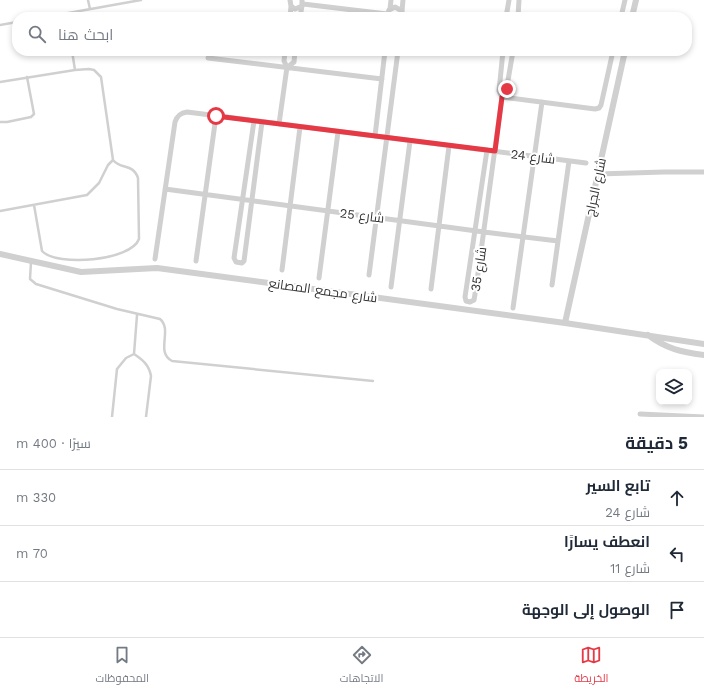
<!DOCTYPE html>
<html lang="ar">
<head>
<meta charset="utf-8">
<style>
	body { margin:0; font-family:"Work Sans",Cairo,sans-serif; background:#f2f2f3; color:#1f2937; direction:rtl }
	.controls { position:absolute; right:12px; bottom:12px; display:grid; overflow:hidden; border-radius:8px; box-shadow:0 2px 6px #0003 }
	.controls button { width:36px; height:36px; display:grid; place-items:center; padding:0; border:0; border-bottom:1px solid #e0e1e3; background:#fff; color:#1f2937; font:20px sans-serif }
	.stop { position:absolute; width:12px; height:12px; margin:-9px; border:3px solid #e63946; border-radius:50%; background:#fff }
	.stop.end { background:#e63946; border-color:#fff; box-shadow:0 1px 4px #0008 }
	.list { margin:0; padding:0; list-style:none }
	h2 { display:flex; justify-content:space-between; align-items:center; height:52px; margin:0; padding:0 16px; font-size:17px }
	h2 small { font-size:13px; font-weight:400; color:#747a83 }
	.list li { display:grid; grid-template-columns:26px 1fr auto; gap:12px; align-items:center; box-sizing:border-box; height:56px; padding:0 16px; border-top:1px solid #e0e1e3 }
	.list b { display:block; font-size:15px; white-space:nowrap }
	.list p { margin:0; font-size:13px; white-space:nowrap; color:#747a83 }
	.list em { font-size:13px; font-style:normal; color:#747a83 }
	.icon { flex:none; width:22px; height:22px; fill:none; stroke:currentColor; stroke-width:2; stroke-linecap:round; stroke-linejoin:round }
	.map { position:relative; flex:none; width:704px; height:417px; overflow:hidden; direction:ltr }
	.search { position:absolute; background:#fff; box-shadow:0 2px 6px #0003; left:12px; right:12px; top:12px; height:44px; display:flex; align-items:center; gap:10px; box-sizing:border-box; padding:0 14px; border-radius:16px; color:#747a83; font-size:15px }
	.sheet { height:220px; background:#fff }
	nav { display:flex; justify-content:space-around; align-items:center; box-sizing:border-box; height:56px; border-top:1px solid #e0e1e3; background:#fff; font-size:11px; color:#747a83 }
	nav a { display:grid; justify-items:center; gap:2px }
	nav .on { color:#e63946 }
	.map>svg:first-child { display:block }
	.lines { fill:none; stroke-linecap:round; stroke-linejoin:round }
	.service { stroke:#d0d0d0; stroke-width:2.5 }
	.minor { stroke:#d0d0d0; stroke-width:5 }
	.tertiary { stroke:#d0d0d0; stroke-width:6 }
	.route { stroke:#e63946; stroke-width:5 }
	.labels { text-anchor:middle; stroke-width:4; stroke-linejoin:round; paint-order:stroke }
	.street-label { font-size:13px; fill:#333; stroke:#fff }
</style>
</head>
<body>
<div class="map">
<svg width="704" height="417" viewBox="0 0 704 417">
	<rect width="100%" height="100%" fill="#fff"/>
	<g class="lines">
		<path class="service" d="M88 0 90 9
			M46 17 141 0
			M0 25 17 22
			M72 51 75 70
			M0 82 75 70 89 69 94 70 101 77 113 160C121 170 133 163 138 178L139 239C131 261 57 267 42 251L34 205
			M0 122H7L31 117 34 114 27 77
			M0 211 87 195 99 183 108 165 113 160
			M31 262 30 279 36 284 117 309 160 319C173 330 155 352 172 361L373 381
			M134 354C143 360 149 365 151 376L146 417
			M112 417 117 369 126 358 134 354 137 315"/>
		<path class="minor" d="M290 0 291 6 295 9 302 6V0
			M303 4 387 14
			M390 9 391 0
			M402 11 403 0
			M387 16 389 10 395 7 402 11 403 17
			M290 17 291 6
			M300 17 302 6
			M506 17 509 0
			M518 17 519 0
			M621 17 625 0
			M208 58 382 79
			M288 67 294 62 295 51
			M502 97 595 109 599 108 601 105 613 51
			M502 97 499 91 503 51
			M254 121 234 258 236 262 242 263 244 261 262 122
			M279 124 287 67 284 61 285 51
			M375 136 385 51
			M487 150 465 297 466 301 470 302 474 300 476 288 502 97 506 92 513 51
			M598 174 664 172H704
			M165 189 484 232 558 241
			M155 259 175 122C177 116 180 113 187 112L586 163
			M196 261 216 116
			M282 270 300 127
			M369 275 398 51
			M319 278 338 132
			M552 285 569 161
			M391 287 410 141
			M431 289 449 146
			M513 308 542 102
			M640 414 704 417"/>
		<path class="tertiary" d="M632 17 636 0
			M0 254 81 272 157 268 565 323 704 344
			M565 323 625 51
			M648 335C667 349 681 352 704 355"/>
	</g>
	<g class="lines">
		<path class="route" d="M216 116 495 151 502 97 507 89"/>
	</g>
	<g class="labels">
		<g class="street-label">
			<text transform="translate(533 156) rotate(7)" y="5">شارع 24</text>
			<text transform="translate(595 187) rotate(-78)" y="5">شارع الجراج</text>
			<text transform="translate(362 215) rotate(7)" y="5">شارع 25</text>
			<text transform="translate(478 269) rotate(-81)" y="5">شارع 35</text>
			<text transform="translate(323 290) rotate(8)" y="5">شارع مجمع المصانع</text>
		</g>
	</g>
</svg>
<div class="controls">
<button><svg class="icon" aria-label="layers" viewBox="0 0 24 24"><path d="M12 4l9 5-9 5-9-5zM3 14l9 5 9-5"/></svg></button>
</div>
<div class="stop" style="left:216px;top:116px"></div>
<div class="stop end" style="left:507px;top:89px"></div>
<div class="search"><svg class="icon" aria-label="search" viewBox="0 0 24 24"><circle cx="10" cy="10" r="6"/><path d="M15 15l6 6"/></svg>ابحث هنا</div>
</div>
<section class="sheet">
<h2>5 دقيقة<small>سيرًا · 400 m</small></h2>
<ul class="list">
<li><svg class="icon" aria-label="ahead" viewBox="0 0 24 24"><path d="M12 20V5M6 11l6-6 6 6"/></svg><div><b>تابع السير</b><p>شارع 24</p></div><em>330 m</em></li>
<li><svg class="icon" aria-label="left" viewBox="0 0 24 24"><path d="M17 20v-9H6M10 6l-5 5 5 5"/></svg><div><b>انعطف يسارًا</b><p>شارع 11</p></div><em>70 m</em></li>
<li><svg class="icon" aria-label="arrive" viewBox="0 0 24 24"><path d="M6 21V4h12l-3 4 3 4H6"/></svg><div><b>الوصول إلى الوجهة</b></div></li>
</ul>
</section>
<nav>
<a class="on"><svg class="icon" aria-label="map" viewBox="0 0 24 24"><path d="M3 6l6-2 6 2 6-2v14l-6 2-6-2-6 2zM9 4v14M15 6v14"/></svg>الخريطة</a>
<a><svg class="icon" aria-label="directions" viewBox="0 0 24 24"><path d="M12 3l9 9-9 9-9-9zM9 14v-3h6M13 9l2 2-2 2"/></svg>الاتجاهات</a>
<a><svg class="icon" aria-label="saved" viewBox="0 0 24 24"><path d="M7 4h10v16l-5-4-5 4z"/></svg>المحفوظات</a>
</nav>
</body>
</html>
